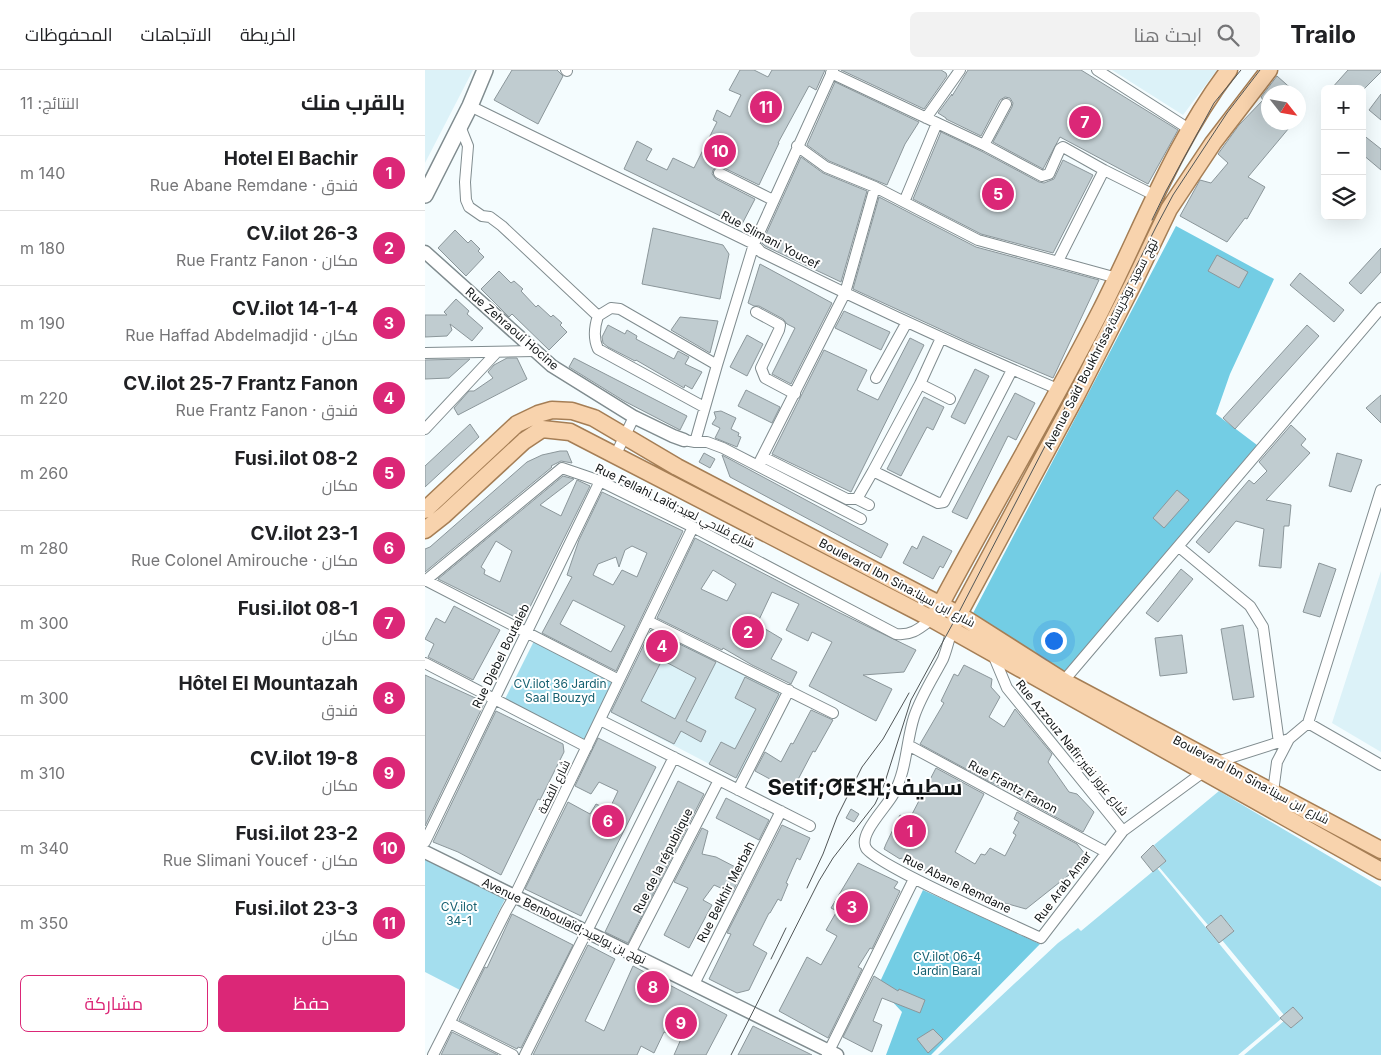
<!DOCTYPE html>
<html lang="ar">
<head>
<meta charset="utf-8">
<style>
	body { margin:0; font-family:Inter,Cairo,"Noto Sans Tifinagh",sans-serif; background:#f2f2f2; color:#202124; direction:rtl }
	.controls { position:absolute; right:15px; top:15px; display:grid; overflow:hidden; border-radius:8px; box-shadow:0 5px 20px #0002 }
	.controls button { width:45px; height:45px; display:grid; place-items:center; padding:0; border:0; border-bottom:1px solid #e0e0e0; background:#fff; color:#202124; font:25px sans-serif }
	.compass { position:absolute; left:836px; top:15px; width:45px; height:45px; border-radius:50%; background:#fff; box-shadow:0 5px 20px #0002; rotate:121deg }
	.you { position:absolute; left:628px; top:570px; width:18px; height:18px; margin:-12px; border:4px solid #fff; border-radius:50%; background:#1a73e8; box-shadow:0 0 0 8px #1a73e833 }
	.badge { display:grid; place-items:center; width:32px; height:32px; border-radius:50%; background:#db2777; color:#fff; font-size:16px; font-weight:700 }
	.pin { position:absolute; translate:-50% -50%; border:2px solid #fff; box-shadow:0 1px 5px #0006 }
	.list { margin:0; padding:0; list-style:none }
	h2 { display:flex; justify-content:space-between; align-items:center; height:65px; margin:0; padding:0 20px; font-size:21px }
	h2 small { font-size:16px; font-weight:400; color:#757577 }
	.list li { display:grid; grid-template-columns:32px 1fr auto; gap:15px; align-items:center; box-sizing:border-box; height:75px; padding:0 20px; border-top:1px solid #e0e0e0 }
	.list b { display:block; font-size:19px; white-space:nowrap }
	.list p { margin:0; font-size:16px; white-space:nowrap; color:#757577 }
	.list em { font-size:16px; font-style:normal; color:#757577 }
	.actions { display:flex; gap:10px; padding:15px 20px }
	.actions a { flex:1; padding:11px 0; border:1px solid #db2777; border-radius:8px; text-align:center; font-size:18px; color:#db2777 }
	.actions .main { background:#db2777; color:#fff }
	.icon { flex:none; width:28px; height:28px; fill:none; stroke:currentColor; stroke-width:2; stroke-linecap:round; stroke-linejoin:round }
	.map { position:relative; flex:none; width:956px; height:985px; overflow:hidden; direction:ltr }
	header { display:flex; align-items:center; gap:30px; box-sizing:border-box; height:70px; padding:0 25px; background:#fff; border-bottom:1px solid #e0e0e0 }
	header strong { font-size:24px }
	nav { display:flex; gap:28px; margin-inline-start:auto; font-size:18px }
	.search { width:350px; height:45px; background:#f2f2f2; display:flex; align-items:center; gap:12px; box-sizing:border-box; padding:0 18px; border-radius:8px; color:#757577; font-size:19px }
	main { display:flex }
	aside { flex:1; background:#fff }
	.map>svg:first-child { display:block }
	.built { fill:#dcf2f8 }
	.green { fill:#a4deee }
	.forest { fill:#73cde4 }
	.building { fill:#c0ccd0; stroke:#8b969a; fill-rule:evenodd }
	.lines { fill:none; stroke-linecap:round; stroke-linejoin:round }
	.minor-casing { stroke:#808c8f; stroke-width:12 }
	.tertiary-casing { stroke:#808c8f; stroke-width:15 }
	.secondary-casing { stroke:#808c8f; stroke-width:18 }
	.primary-casing { stroke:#a57e55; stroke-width:19 }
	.minor { stroke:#fff; stroke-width:10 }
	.tertiary { stroke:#fff; stroke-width:12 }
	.secondary { stroke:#fff; stroke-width:15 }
	.primary { stroke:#f8d3ad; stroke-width:16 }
	.tram { stroke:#505556; stroke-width:1 }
	.labels { text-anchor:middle; stroke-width:4; stroke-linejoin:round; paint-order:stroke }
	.street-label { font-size:12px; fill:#121617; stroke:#fff }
	.park-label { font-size:12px; fill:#145f6f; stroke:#fff }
	.town-label { font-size:22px; font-weight:bold; fill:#121617; stroke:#fff }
</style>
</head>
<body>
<header>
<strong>Trailo</strong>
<div class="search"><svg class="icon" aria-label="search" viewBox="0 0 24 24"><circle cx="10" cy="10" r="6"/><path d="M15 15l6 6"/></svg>ابحث هنا</div>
<nav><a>الخريطة</a><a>الاتجاهات</a><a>المحفوظات</a></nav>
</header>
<main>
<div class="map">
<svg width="956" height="985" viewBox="0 0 956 985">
	<rect width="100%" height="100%" fill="#f4fcfe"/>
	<path class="built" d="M0 0H48L0 93Z
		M687 0H792L758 45Z
		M956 501V682L907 653Z
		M256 573 291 592 322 604 357 622 313 709 185 642 218 578 245 592Z"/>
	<path class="green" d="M109 571 190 611 160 671 79 631Z
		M794 721 956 817V985H819L859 951 866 958 878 948 868 937 859 945 797 870 809 860 796 845 783 855 734 797 741 791 729 775Z
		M0 789 80 829 35 920 0 902Z
		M732 798 856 949 813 985H513L633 873 653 858 656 861Z"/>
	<path class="forest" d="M751 156 849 209 805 304 791 344 832 375 639 602 546 547Z
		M498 820 615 874 506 985H461L477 942 453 916Z"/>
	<path class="building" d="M87 0H132L138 6 113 54 69 30Z
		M315 0H329L343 7 347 0H400L391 20 384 16 353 73H354L334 115 297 97 293 96 288 100 287 104 291 109 330 129 316 156 199 99 212 71 227 79 221 90 242 100 248 88 269 98 292 52 288 50 292 40 305 47 316 25 304 20Z
		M416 0H516L521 3 522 6 499 39Z
		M543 0H656L753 60 723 114 635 67 618 99 568 72 587 37 588 33 585 28 580 27 575 30 556 66 521 49V48L513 43 527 24V26Z
		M923 0H956V2L939 19H906Z
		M852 6 870 22H844V52H869L823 107 840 117 822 149 820 148 802 172 755 146 775 110 786 113 803 93 793 84 814 55 838 30 836 27Z
		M410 12 494 52 480 74 462 115 404 91 382 75Z
		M956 24V50L944 40Z
		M516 62 558 82 614 112 619 113 629 109 638 90 668 105 628 183 556 164 488 129Z
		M937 64 956 79V100L937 84Z
		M376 87 398 103 442 121 416 212 340 176 337 173Z
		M454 127 551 177 674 210 628 308 543 272 428 219Z
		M228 158 298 175 304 184 295 229 217 214Z
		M30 160 43 173 46 170 55 179 53 181 59 187 41 206 13 178Z
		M956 178V202L936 224 924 213Z
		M792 185 823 202 814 218 783 201Z
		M335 194 407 233 366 314 347 304 370 258 362 254 358 249 334 236H329L323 233Z
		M74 201 86 213 89 211 98 219 96 221 111 237 113 235 126 247 128 245 137 253 135 255 142 262 124 280 87 244 84 247 56 219Z
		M875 203 919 240 909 252 865 215Z
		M31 229 44 241 42 244 58 258 47 271 25 254 27 260 22 266 0 267V245H22L19 242Z
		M419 241 465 262 456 280 410 258Z
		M255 247 293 251 285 283 246 260Z
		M183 255 200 264 202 260 212 266 211 269 249 289 253 281 264 287 260 294 277 302 267 319 260 315 259 318 211 290 210 291 183 277 178 273 177 267Z
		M882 255 894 266 810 359 798 348Z
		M322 265 338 274 322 306 305 297Z
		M485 268 499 275 426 422 347 384 399 280 442 300 432 320 453 330Z
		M82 288H92L102 309 33 345 29 338 44 321H49L68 308 63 302 69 295Z
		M149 288 262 346 255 360 199 331 144 297Z
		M45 289 24 308 0 309V290Z
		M550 299 564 306 540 354 526 347Z
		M321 320 355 337 347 353 313 336Z
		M590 323 610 333 591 370 583 366 542 449 527 442Z
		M956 325V353L941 338Z
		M499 327 519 337 508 360 502 357 476 406 462 399Z
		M296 341 311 348 306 359 314 363 313 366 316 367 312 377 290 368 295 358 287 354 291 348 289 342Z
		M45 354 54 367 0 417V396Z
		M866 355 881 369 876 375 885 383 841 430 866 435 864 456H859L856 498 834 496 839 459 811 451 784 483 771 472 824 410 829 414 842 401 834 392Z
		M135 381H142L147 393 136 391 126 396 127 397 0 502V479L5 477 102 392 117 385Z
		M279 383 290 389 285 398 274 392Z
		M912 383 937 390 926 422 904 416Z
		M297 385 463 474 456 488 305 407Z
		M138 406 149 409 115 435 136 446 152 410 165 416 98 551 13 509ZM71 471 87 481 75 512 59 504 60 500 56 497Z
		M752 420 764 430 739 458 728 448Z
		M177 422 258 461 191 601 117 563 147 507 142 505 154 470ZM207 476 222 483 212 507 197 500 188 515 168 505 173 494 191 487 194 497 200 480ZM148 530 200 556 186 582 135 554Z
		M498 466 527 481 518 498 515 496 508 509 478 493 487 476 492 479Z
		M270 468 413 542 491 580 479 602 438 605 467 619 451 651 384 616 407 572 387 562 383 571 361 560 374 534 347 522 332 554 357 569 346 589 372 602 366 614 327 595 298 578 297 580 232 548ZM288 500 311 514 302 531 276 519Z
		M894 493 911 499 895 547 878 542Z
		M756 499 768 509 733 552 721 543Z
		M29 536 75 560 48 610 3 587 9 574 0 569 11 548 20 553Z
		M818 555 829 627 808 630 796 559Z
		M226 560 291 592 261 651 281 661 276 672 256 661 249 674 186 642ZM237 590 271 608 250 649 216 631Z
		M757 565 762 603 735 606 730 568Z
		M539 595 567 609 566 617 575 627 564 647 579 657 590 639 627 684 623 692 644 722 652 724 669 742 658 762 594 727V725L565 712 495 674 519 633 516 631 529 604 533 606Z
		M0 605 57 631 56 633 59 634 0 756Z
		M320 607 354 624 311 708 284 694 296 672 310 679 331 639 310 628Z
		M386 640 408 650 390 682 388 681 367 721 330 701 340 682 356 692 366 673 368 674Z
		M71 641 138 674 139 682 115 730 113 729 76 805 33 782 8 772Z
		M173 668 231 697 156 846 100 819 143 732 165 744 171 734 184 740 193 721 174 712 166 724 150 716Z
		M511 698 559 724 530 782 550 794 556 784 560 785 565 778 580 786 591 765 588 763 594 752 589 749 592 742 652 774 664 789 601 839 569 830 567 835 551 827 535 821 536 820 476 788 475 789 459 779 461 774 475 745 484 750Z
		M253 711 279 724 203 873 180 862Z
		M301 728 344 750 334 770 291 748Z
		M426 739 434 744 429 752 421 748Z
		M357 755 385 768 375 790 372 788 361 813 363 814 356 831 353 829 345 843H344L328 875 342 883 324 920 312 923 284 909 306 864 302 863Z
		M277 758 283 761 277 784 291 787 318 801 307 823 289 815 278 830 287 835 264 878 239 865 263 818 249 812Z
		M728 775 741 791 728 802 716 787Z
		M433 793 473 812 469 818 475 821 447 879 445 878 433 897 437 899 403 968 354 941 382 887 396 895 412 866 401 860 412 841 406 838Z
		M87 844 148 875 96 978 93 977 92 979 34 950 60 897 62 898Z
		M796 845 809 861 794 873 781 857Z
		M163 875 190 889 160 951 179 961 208 896 302 945 281 985H249L256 969 239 962 229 983 216 976 212 985H108Z
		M449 906 473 921 474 919 500 930 495 943 457 928 448 951 457 955 447 982 418 967Z
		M868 937 878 948 866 958 855 948Z
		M328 956 387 985H313Z
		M508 959 518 969 503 983 492 969Z
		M27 962 73 985H16Z"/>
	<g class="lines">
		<defs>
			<path id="minor" d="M141 0 142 1
				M672 0 764 59
				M406 3 561 76 617 106 624 104 635 79 638 77 679 100 633 191
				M45 36 329 174 336 182C435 231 534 277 635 320
				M501 48 535 0
				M35 56 43 76 40 112 41 130 44 137 57 146 65 147 77 156 173 246C169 258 168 268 173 279L279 337
				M559 75 581 34
				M372 76 401 97 450 117 553 170 692 208
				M679 100 731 126
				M294 103 348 130
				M479 132 512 53
				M331 242 355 255 354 260 336 298 340 308 370 324
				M173 246 186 238 195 239 292 295
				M0 283 109 281
				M451 308 482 252
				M495 314 525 329
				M0 359 72 282
				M259 370 270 372 292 295 329 174 408 0
				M270 372H282L298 378 436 449
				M190 386 209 347
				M338 387 422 429H432
				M333 395 420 223 450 117
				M448 401 495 314 516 268
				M444 435 432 429 448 401 513 433 519 432 587 300
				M754 477 825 536 838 557 854 673
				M0 511 137 398 175 411 268 457 471 564C487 566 495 558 507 549
				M2 511 194 610
				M223 551 408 643
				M527 560C524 569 522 579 518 589 508 608 496 626 489 647 481 672 482 699 469 723 462 737 433 764 441 778 449 794 590 856 616 868L698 761 792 692 864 669
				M567 582 582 618 698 761
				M0 593 162 677
				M636 614 956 238
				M175 650 385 756
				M883 653 956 420
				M483 675 681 782
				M313 720 364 620
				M848 722 852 692 864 669 883 653 956 695
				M0 772 175 411
				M205 883 294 710
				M269 914 356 741
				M25 953 88 985
				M8 985 81 841 89 827 268 457
				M100 985 249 687
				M402 985 489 809"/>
			<path id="tertiary" d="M0 182 127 296 209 347 248 366 259 370
				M0 782 412 985"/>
			<path id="secondary" d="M0 125 45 36 60 0"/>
			<path id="primary" d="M0 440 92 354 113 344 127 340 147 341 169 348 252 397 533 544 640 612 956 780
				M0 460 19 445 99 371 117 359 145 362 507 549 956 801
				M511 543C565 441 624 342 676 240 717 159 749 72 804 0
				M529 553 650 328 707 216 744 139 788 73 844 0"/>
		</defs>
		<use href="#minor" class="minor-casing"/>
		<use href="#tertiary" class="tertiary-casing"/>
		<use href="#secondary" class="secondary-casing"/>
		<use href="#primary" class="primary-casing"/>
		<use href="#minor" class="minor"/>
		<use href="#tertiary" class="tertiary"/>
		<use href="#secondary" class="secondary"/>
		<use href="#primary" class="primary"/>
		<path class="tram" d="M727 150 741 121 789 33 816 0
			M382 818 398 784 412 747 437 697 458 669 484 623
			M346 889 361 858
			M306 985 394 811 408 788 450 734 459 715 486 630 533 544 646 326 731 157 748 125 802 43 835 0"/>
	</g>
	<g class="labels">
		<g class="street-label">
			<text transform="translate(345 170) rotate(28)" y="4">Rue Slimani Youcef</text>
			<text transform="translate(87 259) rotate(41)" y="4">Rue Zehraoui Hocine</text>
			<text transform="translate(676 274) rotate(-63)" y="4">Avenue Saïd Boukhrissa;نهج سعيد بوخريسة</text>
			<text transform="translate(250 436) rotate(26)" y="4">Rue Fellahi Laïd;شارع فلاحي لعيد</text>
			<text transform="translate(472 513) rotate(28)" y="4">Boulevard Ibn Sina:شارع ابن سينا</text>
			<text transform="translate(76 586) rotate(-64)" y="4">Rue Djebel Boutaleb</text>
			<text transform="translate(647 678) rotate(51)" y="4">Rue Azzouz Nafir;شارع عزوز نفير</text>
			<text transform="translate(826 710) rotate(28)" y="4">Boulevard Ibn Sina:شارع ابن سينا</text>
			<text transform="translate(129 717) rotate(-64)" y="4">شارع الفضة</text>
			<text transform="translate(588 717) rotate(28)" y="4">Rue Frantz Fanon</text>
			<text transform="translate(238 791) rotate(-63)" y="4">Rue de la république</text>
			<text transform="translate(532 814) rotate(26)" y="4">Rue Abane Remdane</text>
			<text transform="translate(638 817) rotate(-53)" y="4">Rue Arab Amar</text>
			<text transform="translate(301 822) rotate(-63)" y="4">Rue Belkhir Merbah</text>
			<text transform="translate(139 851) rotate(26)" y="4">Avenue Benboulaïd;نهج بن بولعيد</text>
		</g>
		<g class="park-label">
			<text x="135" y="618">CV.ilot 36 Jardin<tspan x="135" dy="14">Saal Bouzyd</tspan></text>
			<text x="34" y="841">CV.ilot<tspan x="34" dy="14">34-1</tspan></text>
			<text x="522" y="891">CV.ilot 06-4<tspan x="522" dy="14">Jardin Baral</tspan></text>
		</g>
		<g class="town-label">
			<text x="440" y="725">Setif;ⵚⵟⵉⴼ;سطيف</text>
		</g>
	</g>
</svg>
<div class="controls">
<button>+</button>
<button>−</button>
<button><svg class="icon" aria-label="layers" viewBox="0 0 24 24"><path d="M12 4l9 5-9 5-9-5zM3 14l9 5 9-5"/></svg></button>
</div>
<svg class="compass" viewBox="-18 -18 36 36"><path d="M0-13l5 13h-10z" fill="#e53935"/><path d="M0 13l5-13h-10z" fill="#757577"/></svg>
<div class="you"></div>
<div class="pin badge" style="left:485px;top:761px">1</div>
<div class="pin badge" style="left:323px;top:562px">2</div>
<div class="pin badge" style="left:427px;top:837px">3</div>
<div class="pin badge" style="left:237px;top:576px">4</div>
<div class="pin badge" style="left:573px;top:124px">5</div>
<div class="pin badge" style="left:183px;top:751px">6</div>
<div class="pin badge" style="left:660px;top:52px">7</div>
<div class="pin badge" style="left:228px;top:917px">8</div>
<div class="pin badge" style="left:256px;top:953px">9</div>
<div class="pin badge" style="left:295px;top:81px">10</div>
<div class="pin badge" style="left:341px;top:37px">11</div>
</div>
<aside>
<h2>بالقرب منك<small>النتائج: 11</small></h2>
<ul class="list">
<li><span class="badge">1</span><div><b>Hotel El Bachir</b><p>فندق · Rue Abane Remdane</p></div><em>140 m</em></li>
<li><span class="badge">2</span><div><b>CV.ilot 26-3</b><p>مكان · Rue Frantz Fanon</p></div><em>180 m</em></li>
<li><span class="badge">3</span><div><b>CV.ilot 14-1-4</b><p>مكان · Rue Haffad Abdelmadjid</p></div><em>190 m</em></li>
<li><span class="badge">4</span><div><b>CV.ilot 25-7 Frantz Fanon</b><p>فندق · Rue Frantz Fanon</p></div><em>220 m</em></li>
<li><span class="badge">5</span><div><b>Fusi.ilot 08-2</b><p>مكان</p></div><em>260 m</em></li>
<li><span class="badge">6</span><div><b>CV.ilot 23-1</b><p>مكان · Rue Colonel Amirouche</p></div><em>280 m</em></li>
<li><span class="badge">7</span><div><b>Fusi.ilot 08-1</b><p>مكان</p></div><em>300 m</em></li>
<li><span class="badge">8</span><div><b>Hôtel El Mountazah</b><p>فندق</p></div><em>300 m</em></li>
<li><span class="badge">9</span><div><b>CV.ilot 19-8</b><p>مكان</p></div><em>310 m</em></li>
<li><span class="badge">10</span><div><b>Fusi.ilot 23-2</b><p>مكان · Rue Slimani Youcef</p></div><em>340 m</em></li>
<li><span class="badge">11</span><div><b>Fusi.ilot 23-3</b><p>مكان</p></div><em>350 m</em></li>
</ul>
<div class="actions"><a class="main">حفظ</a><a>مشاركة</a></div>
</aside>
</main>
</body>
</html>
